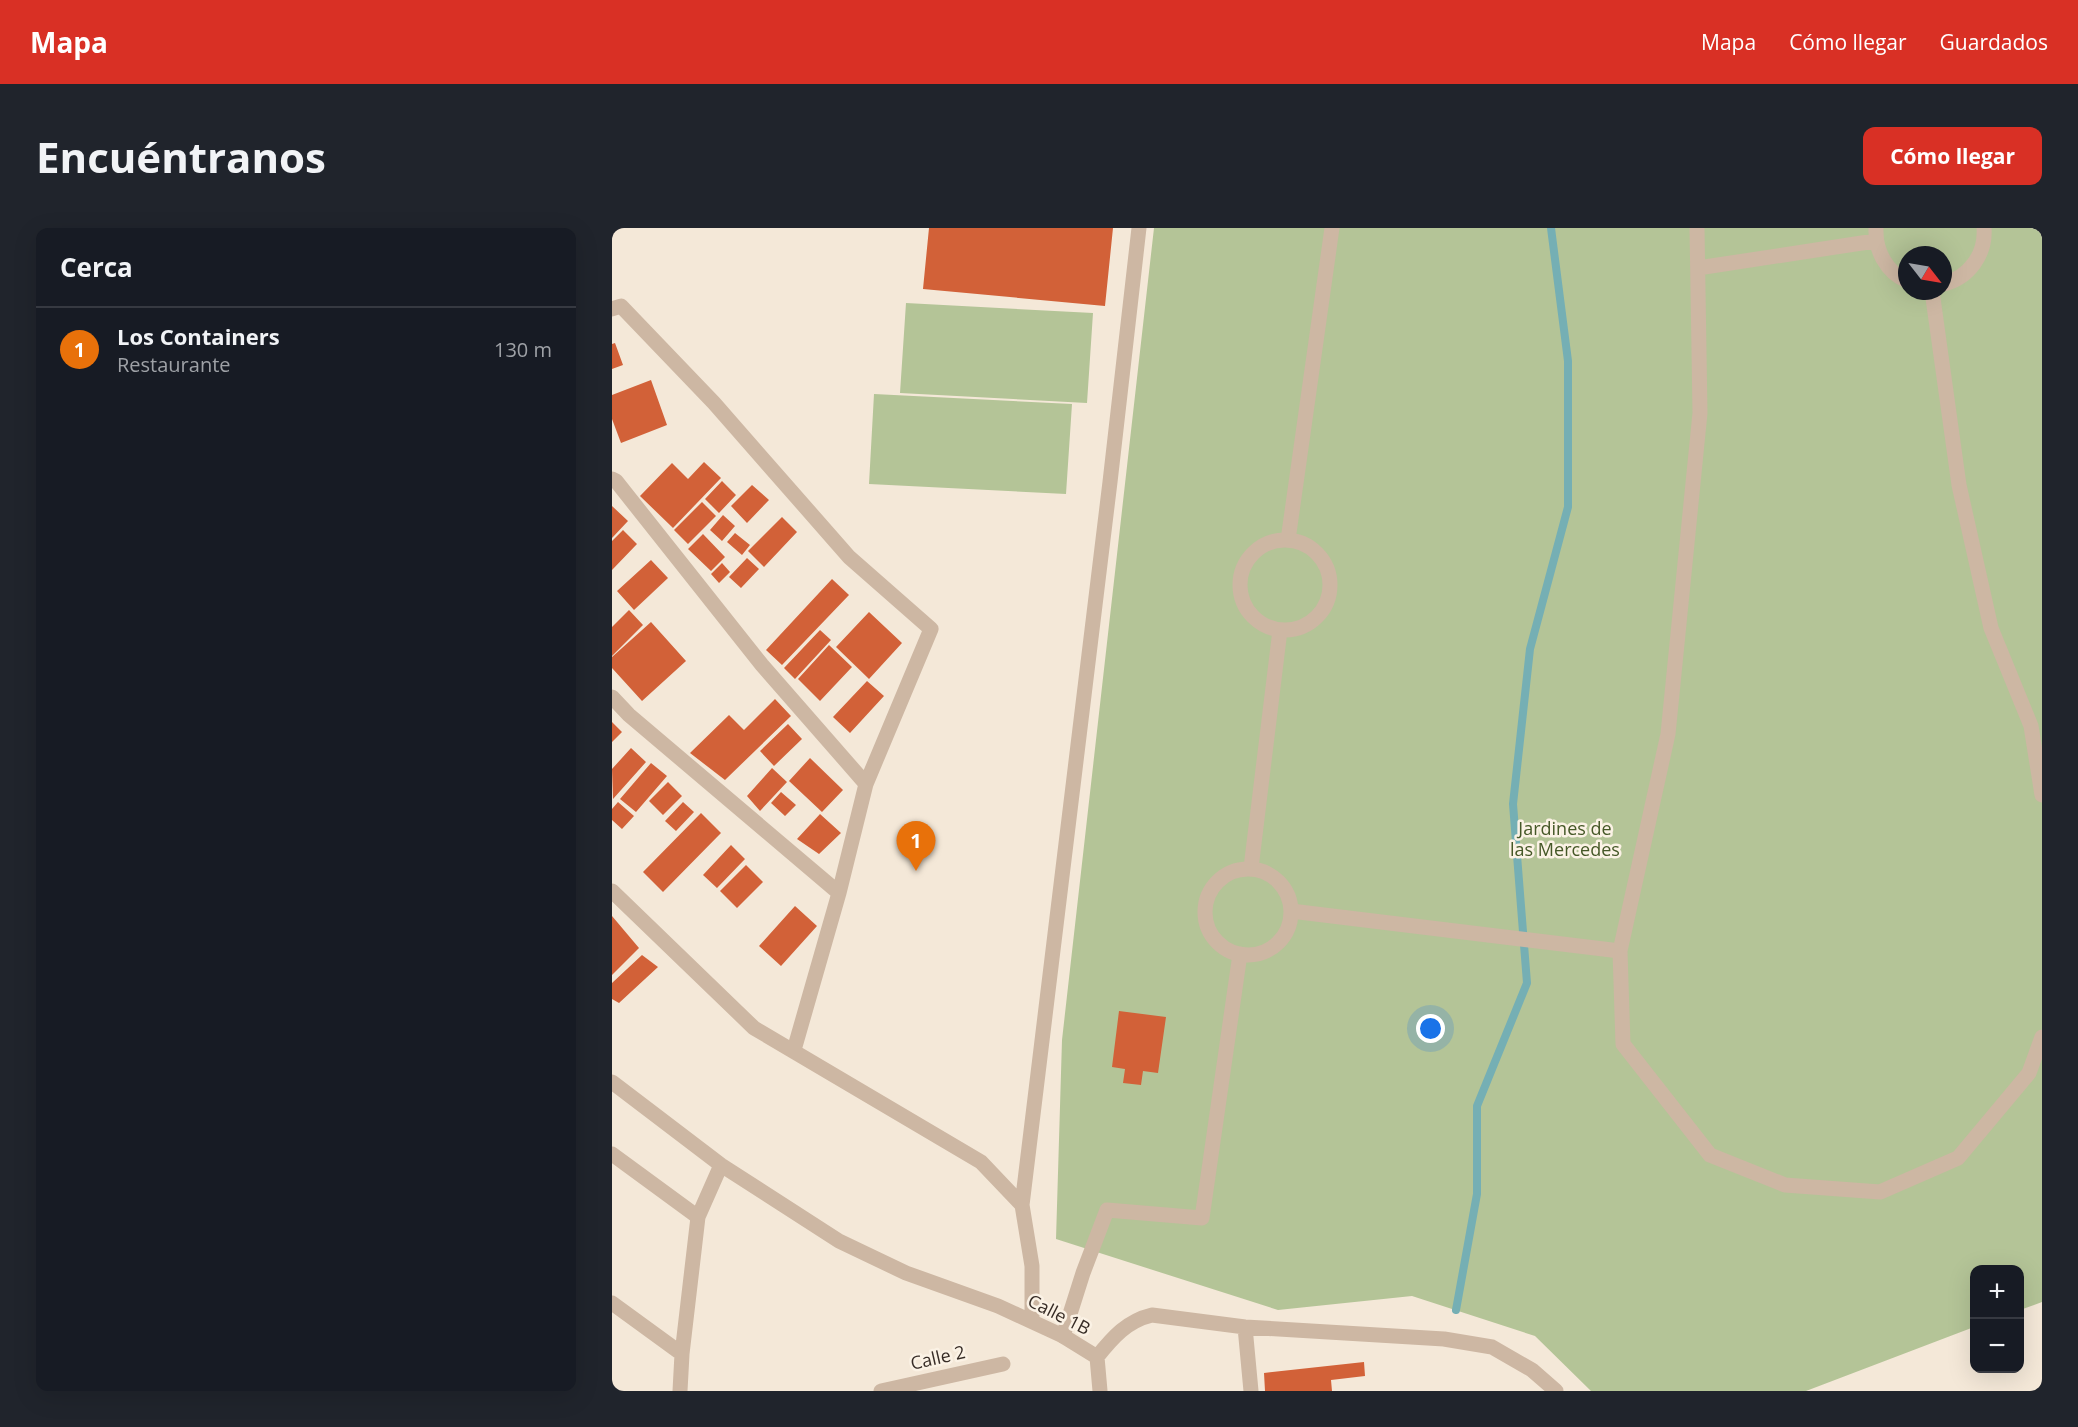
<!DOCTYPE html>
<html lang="es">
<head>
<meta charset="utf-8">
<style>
	body { margin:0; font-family:"Open Sans",sans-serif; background:#20242c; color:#f1f3f6 }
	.controls { position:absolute; right:18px; bottom:18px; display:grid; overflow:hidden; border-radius:12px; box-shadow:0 6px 24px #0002 }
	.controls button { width:54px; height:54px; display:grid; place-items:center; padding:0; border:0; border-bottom:2px solid #363941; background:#171b24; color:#f1f3f6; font:30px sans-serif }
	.compass { position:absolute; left:1286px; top:18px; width:54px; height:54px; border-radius:50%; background:#171b24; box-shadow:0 6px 24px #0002; rotate:121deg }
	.you { position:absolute; left:819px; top:801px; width:21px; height:21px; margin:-15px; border:4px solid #fff; border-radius:50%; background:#1a73e8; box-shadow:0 0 0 9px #1a73e833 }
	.badge { display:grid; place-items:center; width:39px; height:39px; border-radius:50%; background:#d93025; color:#fff; font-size:20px; font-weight:700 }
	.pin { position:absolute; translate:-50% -50px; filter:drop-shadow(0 2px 3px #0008) }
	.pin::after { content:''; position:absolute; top:32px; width:21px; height:18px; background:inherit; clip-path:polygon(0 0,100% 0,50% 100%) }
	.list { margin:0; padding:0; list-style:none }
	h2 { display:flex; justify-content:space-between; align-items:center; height:78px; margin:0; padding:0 24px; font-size:26px }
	h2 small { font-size:20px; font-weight:400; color:#9ea1a6 }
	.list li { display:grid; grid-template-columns:39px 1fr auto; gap:18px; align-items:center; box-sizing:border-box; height:84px; padding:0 24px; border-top:2px solid #363941 }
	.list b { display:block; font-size:22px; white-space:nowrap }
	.list p { margin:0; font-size:20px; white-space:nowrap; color:#9ea1a6 }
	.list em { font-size:20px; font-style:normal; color:#9ea1a6 }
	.map { position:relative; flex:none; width:1430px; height:1163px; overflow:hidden; border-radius:12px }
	header { display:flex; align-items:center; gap:36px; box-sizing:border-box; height:84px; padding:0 30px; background:#d93025; color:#fff }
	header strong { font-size:28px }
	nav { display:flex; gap:33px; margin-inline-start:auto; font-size:21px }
	.intro { display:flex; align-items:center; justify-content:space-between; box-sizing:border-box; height:144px; padding:0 36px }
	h1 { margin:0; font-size:42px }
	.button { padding:15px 27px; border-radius:12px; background:#d93025; color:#fff; font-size:21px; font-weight:700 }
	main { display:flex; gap:36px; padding:0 36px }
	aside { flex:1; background:#171b24; border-radius:12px; box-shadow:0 6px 24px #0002 }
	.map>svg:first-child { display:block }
	.green { fill:#b4c497; fill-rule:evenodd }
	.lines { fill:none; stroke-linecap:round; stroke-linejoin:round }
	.stream { stroke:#75afb4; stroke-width:8 }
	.building { fill:#d26138 }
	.lane { stroke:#cdb7a3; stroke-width:15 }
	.street { stroke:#cdb7a3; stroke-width:15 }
	.labels { text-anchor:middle; stroke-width:5; stroke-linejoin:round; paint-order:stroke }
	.park-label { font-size:18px; fill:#455827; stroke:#fbf2e5 }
	.street-label { font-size:18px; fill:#372c26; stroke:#fbf2e5 }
</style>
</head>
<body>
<header>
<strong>Mapa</strong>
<nav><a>Mapa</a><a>Cómo llegar</a><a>Guardados</a></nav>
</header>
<div class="intro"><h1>Encuéntranos</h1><a class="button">Cómo llegar</a></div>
<main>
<aside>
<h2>Cerca<small></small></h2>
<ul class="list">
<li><span class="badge" style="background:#e8710a">1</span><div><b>Los Containers</b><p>Restaurante</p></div><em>130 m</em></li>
</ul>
</aside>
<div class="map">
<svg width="1430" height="1163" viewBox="0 0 1430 1163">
	<rect width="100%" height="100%" fill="#f4e8d8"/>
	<path class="green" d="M542 0H1430V1074L1408 1082V1042H1362V1099L1194 1163H979L923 1108 800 1068 666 1082 444 1011 450 812ZM1295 27H1331V63H1295Z
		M294 75 481 85 475 175 288 165Z
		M262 166 460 176 454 266 257 256Z"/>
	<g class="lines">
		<path class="stream" d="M844 1082 865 966V878L915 755 901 576 918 421 956 279V133L939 0"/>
	</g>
	<path class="building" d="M317 0H501L493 78 311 61Z
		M3 115 11 137 0 141V116Z
		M39 152 55 197 9 215 0 191V167Z
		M92 234 109 250 61 300 28 268 60 235 76 251Z
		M110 253 124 267 107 285 93 271Z
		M140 257 157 272 135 295 119 278Z
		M90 274 104 288 76 316 62 302Z
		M0 278 16 293 0 310Z
		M111 287 123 298 110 313 98 302Z
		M170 289 185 304 152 339 136 323Z
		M11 302 25 316 0 342V313Z
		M123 305 138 317 130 327 115 314Z
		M91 306 113 329 99 343 76 321Z
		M135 330 147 341 129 360 117 349Z
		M39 332 56 350 22 382 5 363Z
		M110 335 118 344 107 355 99 346Z
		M220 351 237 367 170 437 154 422Z
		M17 382 31 397 0 428V399Z
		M257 384 290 415 257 451 224 419Z
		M39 394 74 433 30 473 0 440V429Z
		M208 402 219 412 183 451 172 440Z
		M217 417 240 439 208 473 186 451Z
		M255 453 272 468 238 505 221 489Z
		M163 471 179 488 113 552 78 525 117 487 132 502Z
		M0 494 10 504 0 514Z
		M176 496 190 511 162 538 148 523Z
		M19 520 34 534 1 571 0 541Z
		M198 530 231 562 210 584 177 553Z
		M39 535 55 548 24 584 8 571Z
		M160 540 175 554 148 583 135 568Z
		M56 554 70 568 51 587 37 573Z
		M169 564 184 577 173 588 159 575Z
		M6 574 22 588 10 601 0 592V581Z
		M71 574 82 584 64 603 53 593Z
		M89 585 109 605 51 664 31 644Z
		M208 586 229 605 207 626 185 611Z
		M119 617 133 631 105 660 91 647Z
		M134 637 151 654 125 680 108 663Z
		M183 678 205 698 169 738 147 718Z
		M0 688 27 720 0 747Z
		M30 727 46 739 7 775 0 771V755Z
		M507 783 554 789 546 845 531 843 529 857 511 855 513 841 500 839Z
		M752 1134 753 1148 719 1152 720 1163H653L652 1145Z"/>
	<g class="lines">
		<path class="lane" d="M1085 0 1088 185 1056 506 1008 723 1011 816 1098 927 1173 957 1268 964 1346 930 1417 845 1430 809
			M1264 0C1263 22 1274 44 1295 53
			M1086 40 1263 13
			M1331 56C1357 50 1374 26 1372 0
			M1320 63 1347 257 1379 400 1419 498 1430 567
			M676 312 720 0
			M628 357a45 45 0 1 1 90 0a45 45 0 1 1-90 0Z
			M639 640 668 402
			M593 684a43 43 0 1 1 86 0a43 43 0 1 1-86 0Z
			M679 683 1008 723
			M451 1108 471 1045 495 982 590 990 628 726"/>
		<path class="street" d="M0 81 9 78 102 175 237 329 319 401 254 556 227 665 182 822
			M0 251 4 253 150 437 254 556
			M0 469 17 487 227 665
			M0 663 142 800 369 934 410 977 420 1038V1093
			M0 854 109 937 227 1013 294 1045 386 1078 451 1108 485 1129
			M0 926 86 989
			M410 977 498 254 527 0
			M0 1075 70 1126
			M633 1099 639 1163
			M485 1129C501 1109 515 1093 540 1087L633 1099 832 1111 880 1119 920 1142 944 1163
			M485 1129 488 1163
			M68 1163 70 1126 86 989 109 937
			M269 1163 391 1136"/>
	</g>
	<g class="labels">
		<g class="park-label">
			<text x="953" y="607">Jardines de<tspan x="953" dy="21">las Mercedes</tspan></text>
		</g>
		<g class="street-label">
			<text transform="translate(447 1087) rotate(27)" y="6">Calle 1B</text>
			<text transform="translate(326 1130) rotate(-13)" y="6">Calle 2</text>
		</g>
	</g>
</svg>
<div class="controls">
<button>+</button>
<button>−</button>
</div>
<svg class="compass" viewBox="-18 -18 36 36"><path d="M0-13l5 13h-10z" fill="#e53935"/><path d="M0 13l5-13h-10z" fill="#9ea1a6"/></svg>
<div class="you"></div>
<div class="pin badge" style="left:304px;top:643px;background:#e8710a">1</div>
</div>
</main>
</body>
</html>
